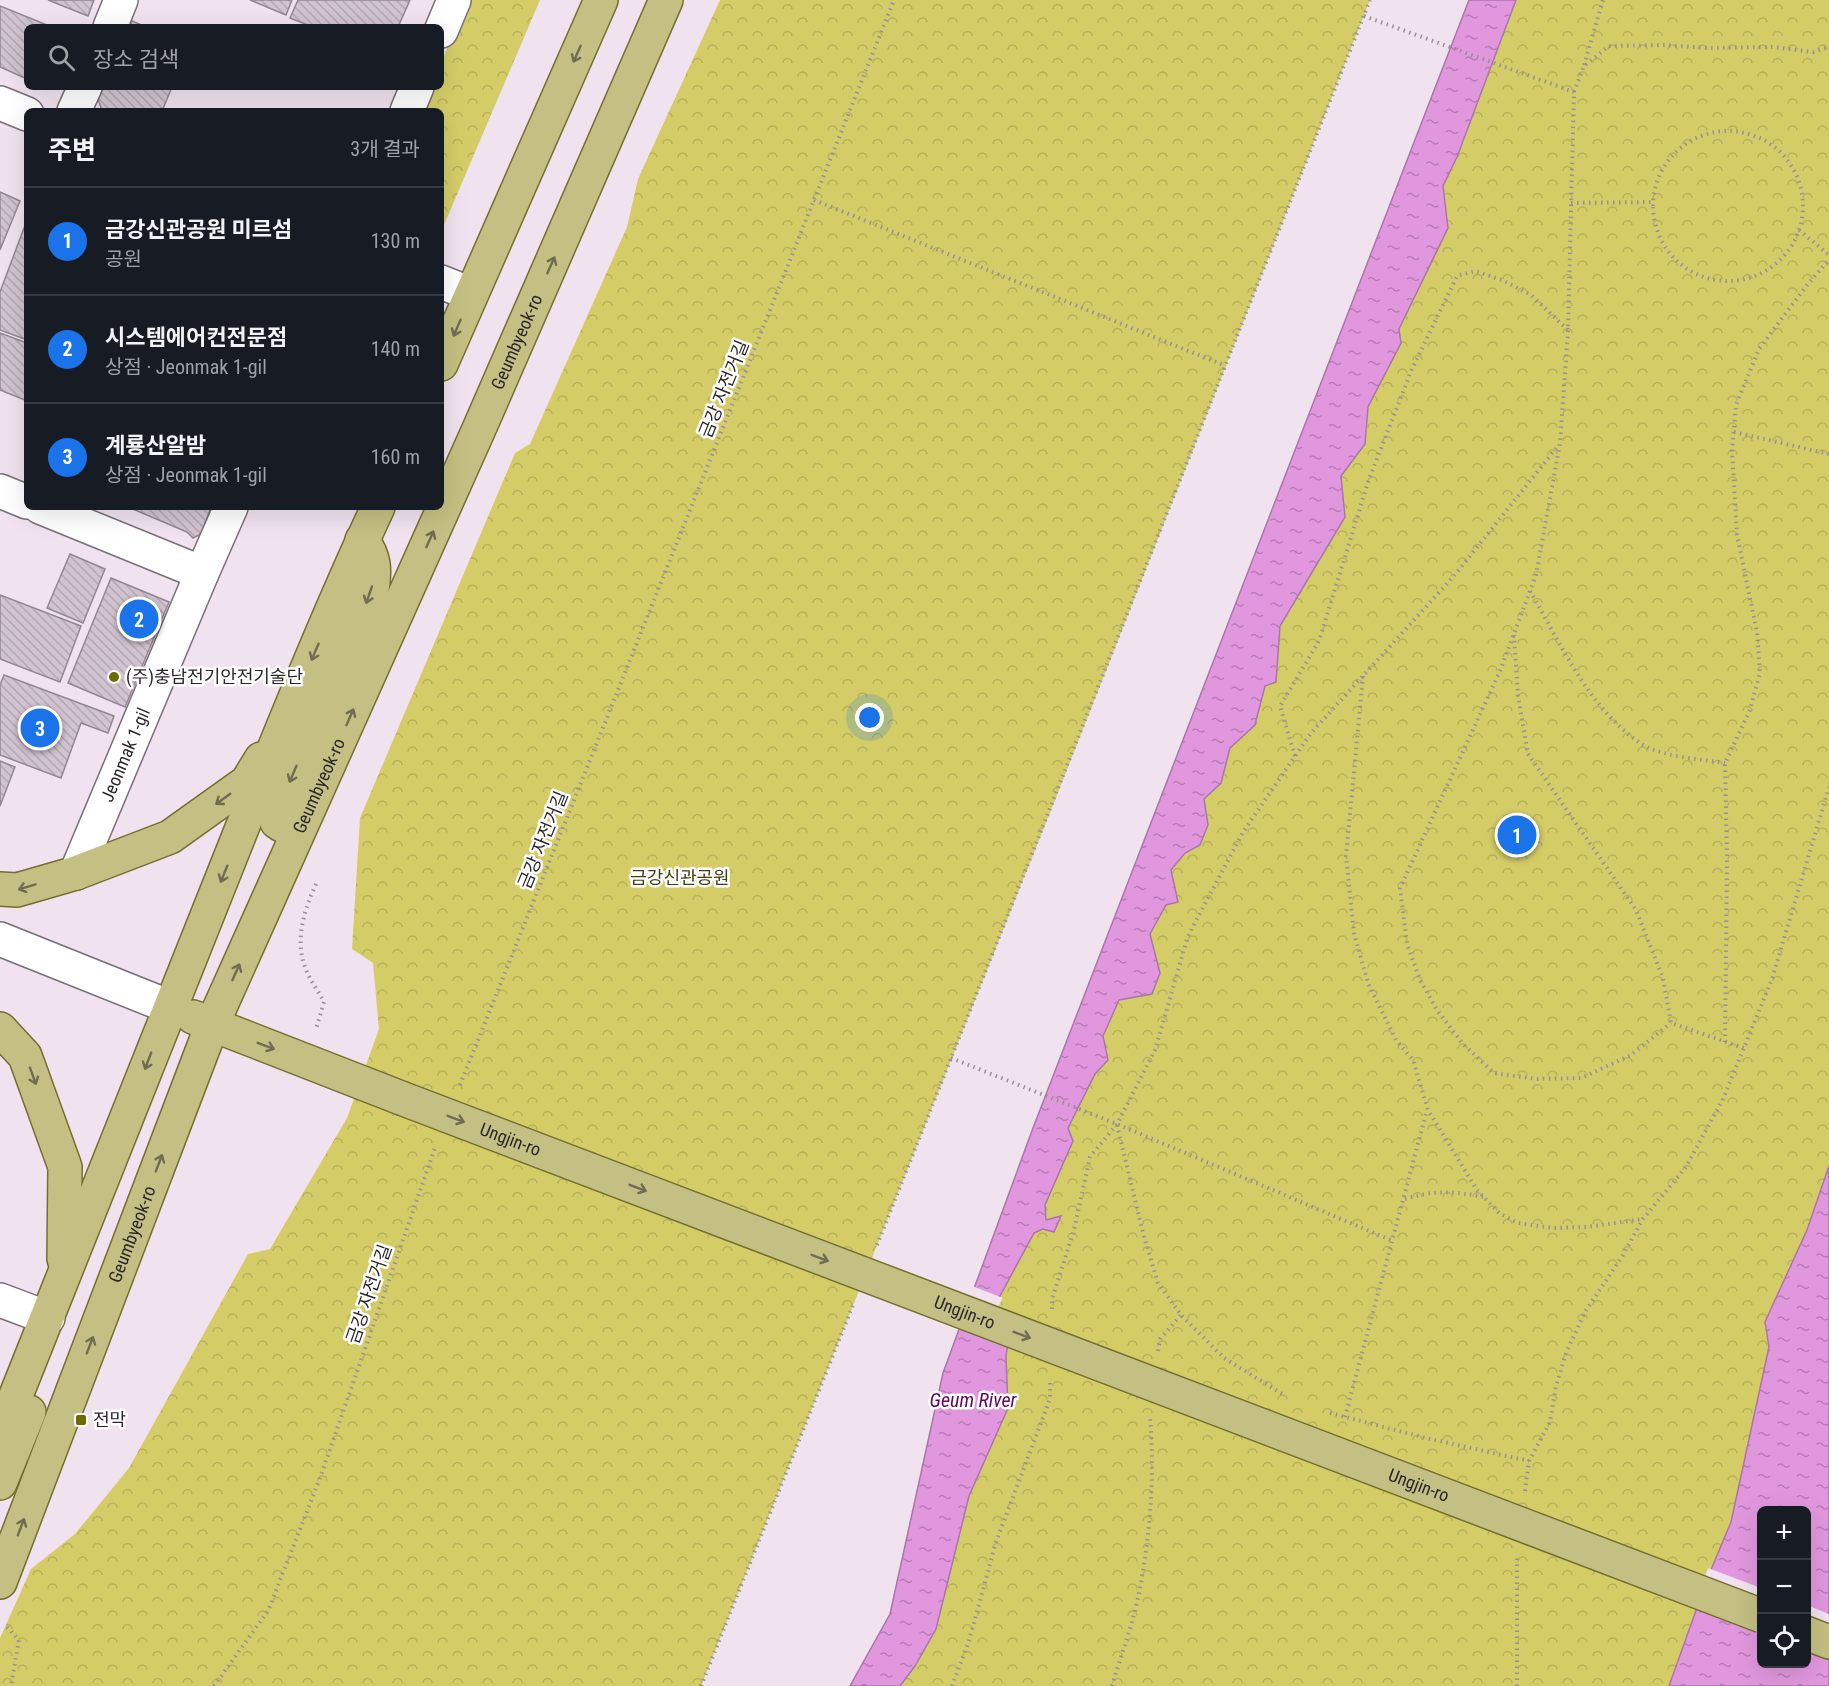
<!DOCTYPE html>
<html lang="ko">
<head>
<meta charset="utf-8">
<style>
	body { margin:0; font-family:"Roboto Condensed","Noto Sans KR",sans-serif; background:#242831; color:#f1f3f6 }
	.controls { position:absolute; right:18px; bottom:18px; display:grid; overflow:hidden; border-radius:9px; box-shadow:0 6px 24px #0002 }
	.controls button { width:54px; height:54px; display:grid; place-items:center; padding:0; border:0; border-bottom:2px solid #363941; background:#171b24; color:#f1f3f6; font:30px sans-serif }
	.you { position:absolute; left:870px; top:718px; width:21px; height:21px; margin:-15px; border:4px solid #fff; border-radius:50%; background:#1a73e8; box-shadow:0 0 0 9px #1a73e833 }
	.badge { display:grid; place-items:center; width:39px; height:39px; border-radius:50%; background:#1a73e8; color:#fff; font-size:20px; font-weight:700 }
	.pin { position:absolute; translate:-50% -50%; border:3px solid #fff; box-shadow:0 2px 6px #0006 }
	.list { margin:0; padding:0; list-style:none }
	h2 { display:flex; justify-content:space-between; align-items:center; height:78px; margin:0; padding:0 24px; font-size:26px }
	h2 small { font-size:20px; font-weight:400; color:#9ea1a6 }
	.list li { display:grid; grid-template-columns:39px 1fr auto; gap:18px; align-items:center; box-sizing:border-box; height:108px; padding:0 24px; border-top:2px solid #363941 }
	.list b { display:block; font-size:22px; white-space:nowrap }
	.list p { margin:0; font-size:20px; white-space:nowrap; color:#9ea1a6 }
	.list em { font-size:20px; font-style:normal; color:#9ea1a6 }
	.icon { flex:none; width:33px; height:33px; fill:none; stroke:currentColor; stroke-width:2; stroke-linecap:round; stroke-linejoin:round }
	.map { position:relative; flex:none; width:1829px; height:1686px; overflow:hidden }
	.search { position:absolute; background:#171b24; box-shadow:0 6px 24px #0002; left:24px; top:24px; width:420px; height:66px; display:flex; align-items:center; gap:15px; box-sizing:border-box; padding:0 21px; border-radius:9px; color:#9ea1a6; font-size:22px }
	.panel { position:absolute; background:#171b24; box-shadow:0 6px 24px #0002; left:24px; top:108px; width:420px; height:402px; border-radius:9px }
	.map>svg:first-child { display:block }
	.forest { fill:url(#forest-crowns) }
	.water { fill:url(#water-ripples); stroke:#ab75a9; stroke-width:1.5; fill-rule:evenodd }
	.pier { fill:#f0e3ef }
	.building { fill:url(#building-back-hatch); stroke:#938792; stroke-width:1.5 }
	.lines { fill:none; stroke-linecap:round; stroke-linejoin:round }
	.minor-casing { stroke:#7a6e79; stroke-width:36 }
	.major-casing { stroke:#756f2f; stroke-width:36 }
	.path { stroke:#998f98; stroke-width:4; stroke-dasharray:1.5 4.5; stroke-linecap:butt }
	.minor { stroke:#fff; stroke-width:33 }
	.major { stroke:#c4c083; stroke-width:33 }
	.major-bridge-casing { stroke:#756f2f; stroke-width:36; stroke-linecap:butt }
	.major-bridge { stroke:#c4c083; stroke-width:33 }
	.oneway { stroke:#706c53 }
	.poi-dot { fill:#6f6902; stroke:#fff; stroke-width:2 }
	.labels { text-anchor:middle; stroke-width:5; stroke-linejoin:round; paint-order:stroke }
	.street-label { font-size:18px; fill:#2c272c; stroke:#fff }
	.poi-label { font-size:18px; fill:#2c272c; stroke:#fff; text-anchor:start }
	.park-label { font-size:18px; fill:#444115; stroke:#fff }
	.water-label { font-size:20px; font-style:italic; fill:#630563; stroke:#fff }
</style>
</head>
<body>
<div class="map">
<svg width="1829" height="1686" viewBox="0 0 1829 1686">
	<defs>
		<pattern id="forest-crowns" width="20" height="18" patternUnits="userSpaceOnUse" patternTransform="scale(1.5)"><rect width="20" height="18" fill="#d4cd67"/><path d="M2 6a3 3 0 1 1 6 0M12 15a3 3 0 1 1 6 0" fill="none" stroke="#b6b05a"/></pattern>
		<pattern id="water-ripples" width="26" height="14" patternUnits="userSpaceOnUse" patternTransform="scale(1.5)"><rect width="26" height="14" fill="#e197de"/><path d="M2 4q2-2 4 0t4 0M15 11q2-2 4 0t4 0" fill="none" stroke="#b77bb4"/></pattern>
		<pattern id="building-back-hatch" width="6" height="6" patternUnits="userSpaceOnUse" patternTransform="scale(1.5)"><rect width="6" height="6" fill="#d1c4d0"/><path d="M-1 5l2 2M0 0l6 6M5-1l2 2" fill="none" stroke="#b4a8b3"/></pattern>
	</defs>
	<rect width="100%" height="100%" fill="#f0e3ef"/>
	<path class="forest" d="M468 0H540L441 232V111H420L430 87H441V63Z
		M720 0H1370L1059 790 701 1686H0V1638L31 1569 75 1534 129 1468 248 1254 270 1249 347 1118 379 1029 373 963 352 949 360 818 515 453 530 444 627 227 638 179Z
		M1516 0H1829V1166L1807 1230 1765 1322 1769 1347 1731 1522 1708 1577 1669 1686H900L915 1666 936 1629 969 1496 1008 1408 1006 1356 1010 1332 993 1309 1034 1233 1043 1229 1054 1232 1060 1217 1046 1220 1045 1205 1073 1141 1068 1128 1095 1074 1108 1060 1103 1036 1119 1000 1160 973 1150 934 1166 905 1177 902 1171 870 1185 853 1200 845 1208 825 1204 799 1221 783 1230 748 1255 725 1265 686 1276 682 1280 626 1345 517 1341 476 1365 444 1368 408 1401 343 1399 329 1448 228 1443 186 1457 157Z"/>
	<path class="water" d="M1469 0H1516L1457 157 1443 186 1448 228 1399 329 1401 343 1368 407 1365 444 1341 476 1345 517 1280 626 1276 682 1265 686 1255 725 1230 748 1221 783 1204 799 1208 825 1200 845 1185 853 1171 870 1178 902 1166 905 1150 934 1160 973 1152 994 1119 1000 1103 1036 1108 1060 1095 1074 1068 1128 1073 1141 1045 1205 1046 1220 1061 1216 1054 1232 1043 1229 1034 1233 993 1309 1010 1332 1006 1356 1008 1408 969 1496 936 1629 915 1666 900 1686H850L890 1614 943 1373 1033 1128Z
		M1829 1166V1686H1669L1708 1577 1731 1522 1769 1347 1765 1322 1807 1230ZM1762 1510H1806V1664H1762Z"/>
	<path class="pier" d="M972 1286 1003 1298 997 1309 958 1323Z
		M1708 1568 1761 1588V1630L1695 1605Z
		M1807 1605 1829 1614V1656L1806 1648Z"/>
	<path class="building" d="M48 0H94L88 16Z
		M250 0H292L286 15Z
		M298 0H410L398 27H313L290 18Z
		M0 6 52 27H27V79L0 67Z
		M132 21 146 27H129Z
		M104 87H172L162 111H102L98 99Z
		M0 192 20 201 0 250Z
		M27 220V340L0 330V292Z
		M0 333 27 343V401L0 390Z
		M128 507H211L201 534 193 538 187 532Z
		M70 554 105 569 83 623 47 608Z
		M111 578 169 602 125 707 68 683Z
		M0 595 81 626 60 682 0 659Z
		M4 675 114 716 108 733 81 723 61 778 0 755V685Z
		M0 761 15 767 0 806Z"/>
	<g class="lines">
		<defs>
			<g id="minor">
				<path d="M110 27 121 0"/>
				<path d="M441 31 454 0"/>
				<path d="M0 103 27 114"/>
				<path d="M74 111 85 87"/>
				<path d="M407 111 417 87"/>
				<path d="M441 282 471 294"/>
				<path d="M0 491 27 502"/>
				<path d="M40 507 202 573"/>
				<path id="s1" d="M76 873 202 573 231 507"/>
				<path d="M0 939 170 1007"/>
				<path d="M0 1300 48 1318"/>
			</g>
			<g id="major">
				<path d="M441 364 601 0"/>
				<path d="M305 816C296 825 288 831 277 822L276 812 372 590C375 570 375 557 362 540"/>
				<path d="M0 889 17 890 76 873 170 837 247 782 261 759"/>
				<path d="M193 1017 401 1098"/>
				<path d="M0 1029 25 1056 65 1167 64 1259"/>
				<path d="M0 1435C85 1227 165 1017 250 808 291 707 332 606 378 507"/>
				<path d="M0 1483 29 1412"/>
				<path id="s2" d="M0 1582 212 1025 479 429 666 0"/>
				<path d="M1806 1633 1829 1642"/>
			</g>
		</defs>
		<use href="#minor" class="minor-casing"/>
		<use href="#major" class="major-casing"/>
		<path class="path" d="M1364 16 1574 92 1568 331 1560 443 1536 575 1500 671 1400 888 1407 944 1420 980 1437 1010 1463 1044 1494 1073 1537 1079 1581 1078 1631 1055 1671 1023
			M1584 65 1603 0
			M1574 92 1584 66 1609 46 1665 45 1707 48 1772 47 1813 52 1829 47
			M1653 206a75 75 0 1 1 150 0a75 75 0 1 1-150 0Z
			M814 200 1226 366
			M1571 203 1652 202
			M1799 230 1829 255
			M1734 432 1829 454
			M1530 591C1561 644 1588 707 1640 743 1661 757 1700 759 1725 763
			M1514 635 1518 696 1528 754 1636 910 1663 978 1671 1023 1744 1048
			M1363 676 1346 856 1354 933 1368 983 1396 1040 1413 1060 1428 1110 1477 1190 1499 1213 1518 1223 1552 1228 1587 1227 1643 1219
			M1295 756 1280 706 1319 641 1369 479 1412 369 1457 276 1475 271 1504 281 1531 295 1568 330
			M316 884C303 912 294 943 307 972 311 982 319 992 324 1002L316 1029
			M1725 1042 1727 858 1725 763 1750 710 1760 673 1757 632 1737 535 1732 451 1736 405 1759 349 1807 285 1829 260
			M951 1058 1117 1124 1393 1241
			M460 1085 894 0
			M1117 1125 1143 1233 1158 1283 1181 1315 1224 1358 1284 1395
			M1405 1199C1434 1190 1454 1191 1483 1197
			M877 1245 1370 0
			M1052 1309V1299L1074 1230 1090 1157 1117 1124 1155 1050 1188 936 1243 832 1311 733 1454 576 1558 446
			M1158 1351 1160 1339 1181 1315
			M1330 1413 1426 1438 1529 1461
			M1345 1417 1427 1110
			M1525 1491 1529 1461 1550 1422 1556 1386 1566 1353 1585 1312 1623 1255 1643 1219 1686 1167 1723 1099 1772 979 1829 787
			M7 1627 19 1640 11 1686
			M214 1686 268 1611 320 1478 436 1145
			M701 1686 853 1305
			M952 1686 969 1641 996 1542 1050 1399V1382
			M1112 1686C1121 1655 1133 1624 1139 1593 1150 1536 1155 1476 1150 1418
			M1517 1686V1558"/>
		<use href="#minor" class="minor"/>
		<use href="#major" class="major"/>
		<defs>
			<g id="major-bridge">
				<path id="s3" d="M401 1098 1762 1616"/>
			</g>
		</defs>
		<use href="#major-bridge" class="major-bridge-casing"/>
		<use href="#major-bridge" class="major-bridge"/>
	</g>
	<defs><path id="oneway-shaft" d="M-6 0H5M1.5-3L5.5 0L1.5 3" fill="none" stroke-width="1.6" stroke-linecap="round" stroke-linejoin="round" transform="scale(1.5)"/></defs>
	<g class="oneway">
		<use href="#oneway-shaft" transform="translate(577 54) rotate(114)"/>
		<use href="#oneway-shaft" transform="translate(551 265) rotate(-66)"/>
		<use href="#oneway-shaft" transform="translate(457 328) rotate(113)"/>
		<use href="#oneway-shaft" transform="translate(430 539) rotate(-66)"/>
		<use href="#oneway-shaft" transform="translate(369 595) rotate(109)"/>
		<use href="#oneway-shaft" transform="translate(315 652) rotate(113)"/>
		<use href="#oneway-shaft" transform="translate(350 717) rotate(-66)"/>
		<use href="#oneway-shaft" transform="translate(293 774) rotate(113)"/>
		<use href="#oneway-shaft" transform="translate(223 799) rotate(144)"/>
		<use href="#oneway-shaft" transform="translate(224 874) rotate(112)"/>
		<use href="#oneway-shaft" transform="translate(27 887) rotate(163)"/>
		<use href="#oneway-shaft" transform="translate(236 972) rotate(-66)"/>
		<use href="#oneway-shaft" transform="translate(266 1046) rotate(21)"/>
		<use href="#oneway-shaft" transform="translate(148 1061) rotate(111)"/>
		<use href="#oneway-shaft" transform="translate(33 1076) rotate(70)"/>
		<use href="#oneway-shaft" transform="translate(456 1119) rotate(21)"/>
		<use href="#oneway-shaft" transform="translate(159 1163) rotate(-69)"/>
		<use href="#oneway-shaft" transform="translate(638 1188) rotate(21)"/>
		<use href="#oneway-shaft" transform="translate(820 1258) rotate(21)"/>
		<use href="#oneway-shaft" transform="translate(1022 1335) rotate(21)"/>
		<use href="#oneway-shaft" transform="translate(90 1345) rotate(-69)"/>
		<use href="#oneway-shaft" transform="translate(21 1527) rotate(-69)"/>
	</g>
	<g class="poi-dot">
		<circle cx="114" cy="677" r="6"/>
		<rect x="75" y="1414" width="12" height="12" rx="3"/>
	</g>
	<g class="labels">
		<g class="street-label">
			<text dy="6" stroke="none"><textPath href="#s2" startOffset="1344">Geumbyeok-ro</textPath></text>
			<text transform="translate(724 389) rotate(-68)" y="6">금강 자전거길</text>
			<text dy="6" stroke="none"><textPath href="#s1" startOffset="128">Jeonmak 1-gil</textPath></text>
			<text dy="6" stroke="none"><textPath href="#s2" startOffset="858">Geumbyeok-ro</textPath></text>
			<text transform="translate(543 840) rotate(-68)" y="6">금강 자전거길</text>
			<text dy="6" stroke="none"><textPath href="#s3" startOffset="117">Ungjin-ro</textPath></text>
			<text dy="6" stroke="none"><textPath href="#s2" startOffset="372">Geumbyeok-ro</textPath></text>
			<text transform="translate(369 1294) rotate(-71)" y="6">금강 자전거길</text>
			<text dy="6" stroke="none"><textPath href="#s3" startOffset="603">Ungjin-ro</textPath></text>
			<text dy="6" stroke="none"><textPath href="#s3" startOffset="1089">Ungjin-ro</textPath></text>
		</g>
		<g class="poi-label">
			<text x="126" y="683">(주)충남전기안전기술단</text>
			<text x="93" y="1426">전막</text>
		</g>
		<g class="park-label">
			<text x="680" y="884">금강신관공원</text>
		</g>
		<g class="water-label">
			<text x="973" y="1407">Geum River</text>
		</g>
	</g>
</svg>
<div class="controls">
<button>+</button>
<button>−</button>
<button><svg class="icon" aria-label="locate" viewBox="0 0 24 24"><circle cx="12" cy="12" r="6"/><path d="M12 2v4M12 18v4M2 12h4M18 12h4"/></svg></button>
</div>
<div class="you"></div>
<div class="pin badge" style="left:1517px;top:835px">1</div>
<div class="pin badge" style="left:139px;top:619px">2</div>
<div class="pin badge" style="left:40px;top:728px">3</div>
<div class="search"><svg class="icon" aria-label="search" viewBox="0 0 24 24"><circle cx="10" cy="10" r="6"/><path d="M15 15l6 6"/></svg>장소 검색</div>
<section class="panel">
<h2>주변<small>3개 결과</small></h2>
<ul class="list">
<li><span class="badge">1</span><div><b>금강신관공원 미르섬</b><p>공원</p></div><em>130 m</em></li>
<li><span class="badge">2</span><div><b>시스템에어컨전문점</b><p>상점 · Jeonmak 1-gil</p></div><em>140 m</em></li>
<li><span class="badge">3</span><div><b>계룡산알밤</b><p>상점 · Jeonmak 1-gil</p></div><em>160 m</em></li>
</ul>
</section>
</div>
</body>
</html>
